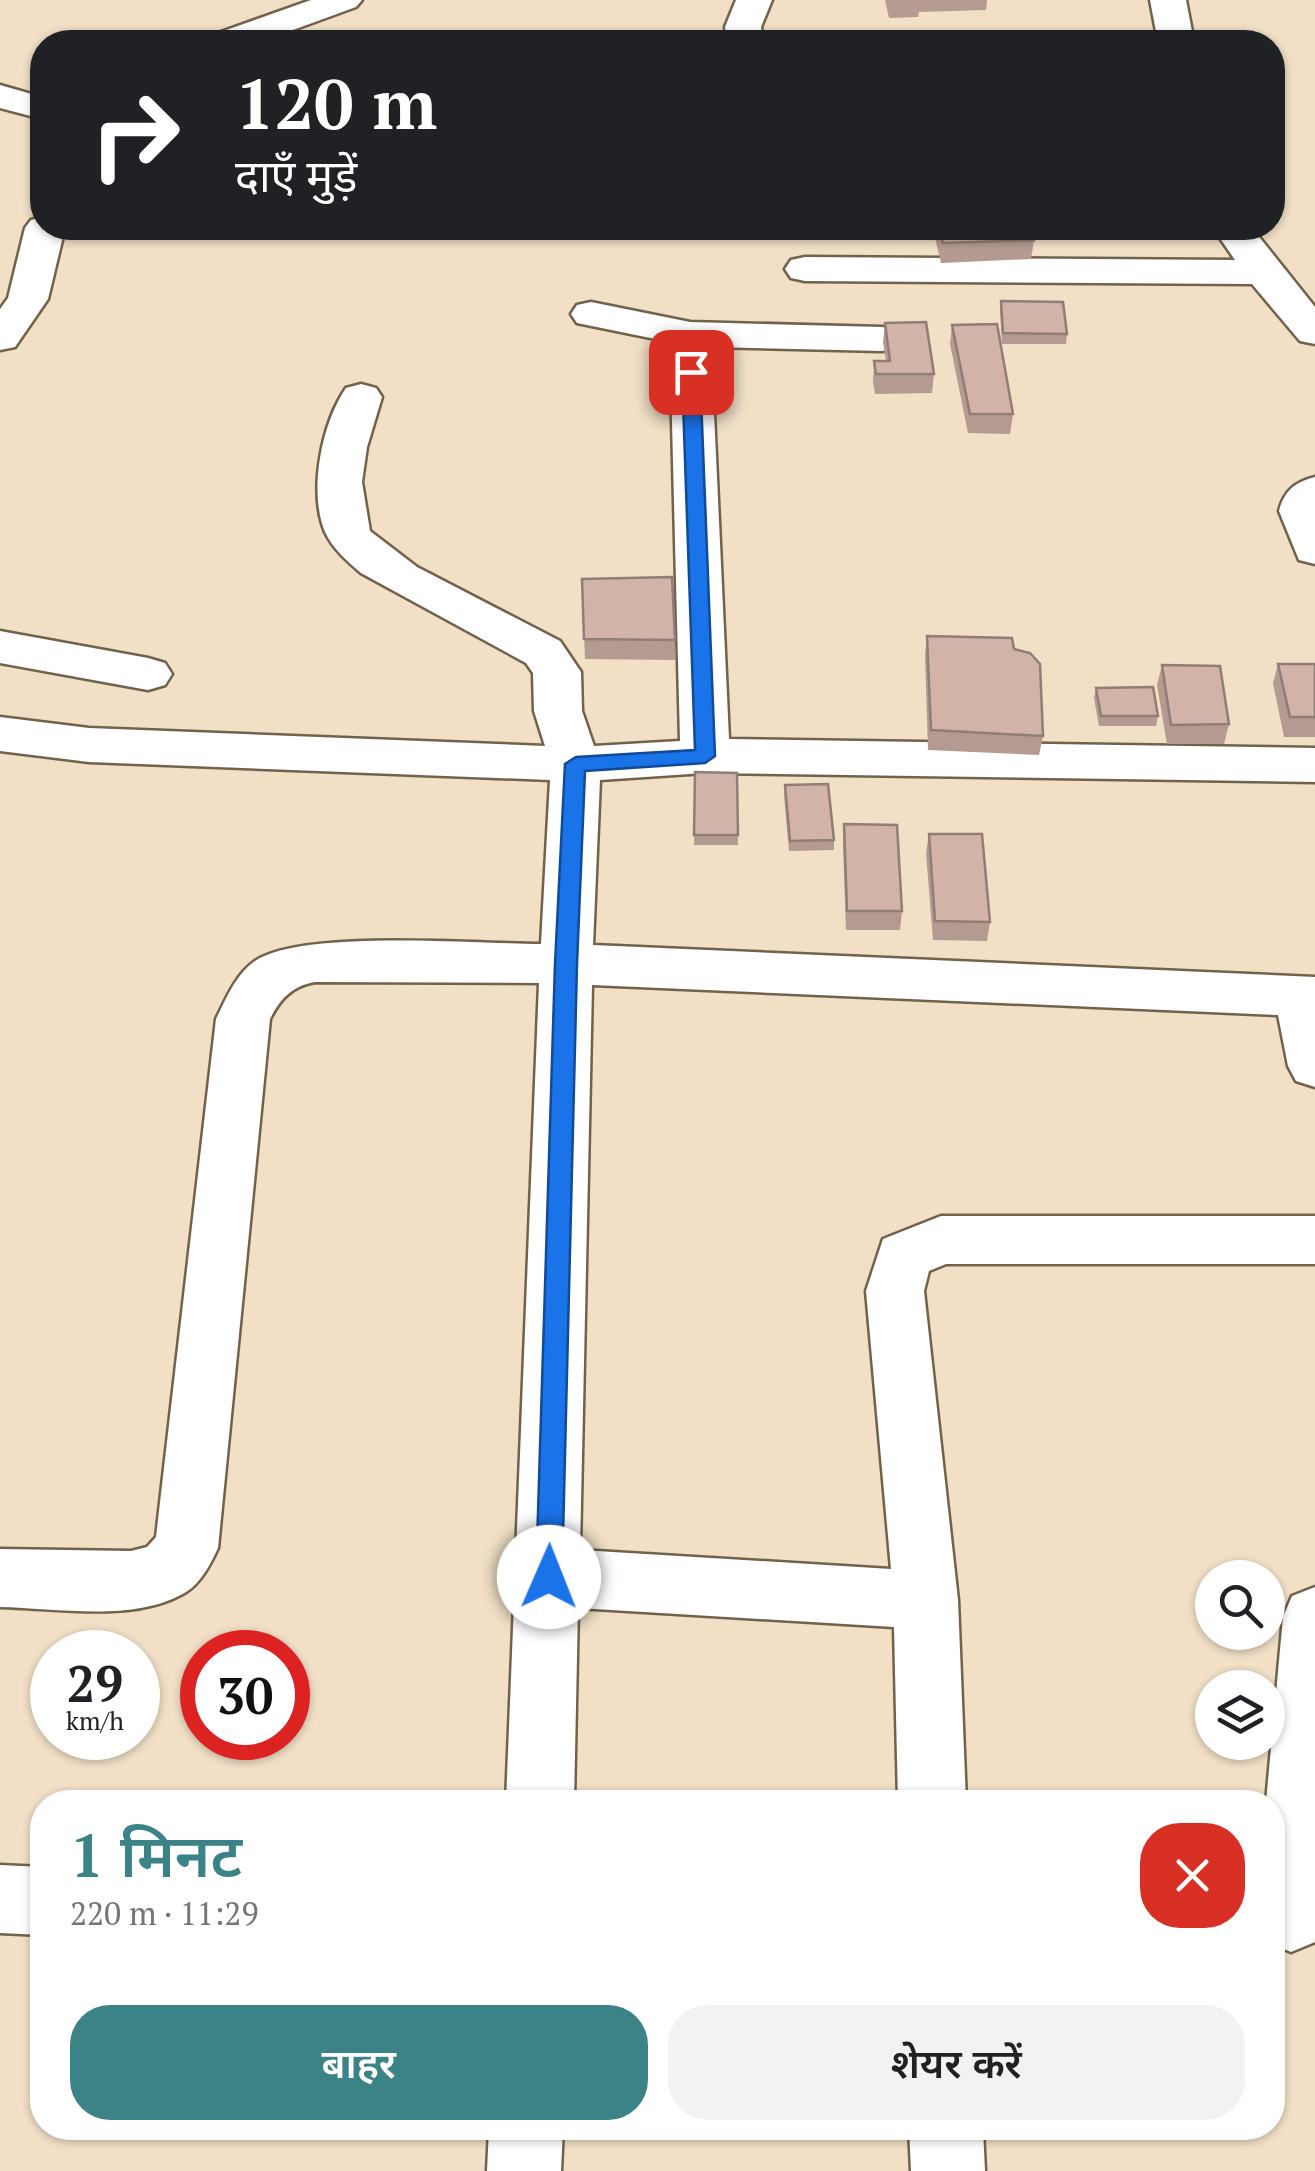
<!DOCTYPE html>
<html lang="hi">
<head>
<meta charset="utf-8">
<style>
  :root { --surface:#fff; --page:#f2f2f2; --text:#202124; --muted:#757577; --accent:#3b8387 }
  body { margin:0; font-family:"PT Serif","Noto Sans Devanagari",serif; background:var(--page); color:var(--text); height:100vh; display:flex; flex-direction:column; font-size:38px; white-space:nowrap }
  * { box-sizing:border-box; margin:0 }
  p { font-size:32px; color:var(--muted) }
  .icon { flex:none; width:55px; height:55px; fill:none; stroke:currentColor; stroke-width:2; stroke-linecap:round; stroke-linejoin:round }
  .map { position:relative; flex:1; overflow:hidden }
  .panel { position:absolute; left:30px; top:1790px; width:1255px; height:350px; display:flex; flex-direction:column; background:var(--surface); border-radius:40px; box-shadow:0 2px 8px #0004 }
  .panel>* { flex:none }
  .banner { position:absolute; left:30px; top:30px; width:1255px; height:210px; border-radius:40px; box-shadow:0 2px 8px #0004; background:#202124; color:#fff; overflow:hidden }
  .buttons { position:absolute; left:1195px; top:1560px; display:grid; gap:20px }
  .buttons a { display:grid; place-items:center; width:90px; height:90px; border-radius:50%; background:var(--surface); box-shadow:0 2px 8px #0004; font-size:50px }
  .speed { position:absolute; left:30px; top:1630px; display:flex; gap:20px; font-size:50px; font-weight:700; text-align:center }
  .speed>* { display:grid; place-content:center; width:130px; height:130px; border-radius:50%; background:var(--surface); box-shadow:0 2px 8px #0004; line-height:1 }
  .speed small { font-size:25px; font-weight:400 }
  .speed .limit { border:15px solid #d22; background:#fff; color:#111 }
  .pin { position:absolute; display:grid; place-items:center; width:85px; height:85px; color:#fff; margin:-42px; border-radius:20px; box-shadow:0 5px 15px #0006 }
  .me { position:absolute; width:110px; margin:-55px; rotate:1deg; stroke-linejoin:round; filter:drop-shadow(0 0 8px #0008) }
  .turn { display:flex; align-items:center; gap:35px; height:210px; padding:0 40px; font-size:45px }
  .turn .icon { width:130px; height:130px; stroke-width:2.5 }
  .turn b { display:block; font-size:70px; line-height:85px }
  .round { display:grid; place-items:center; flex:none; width:105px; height:105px; border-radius:40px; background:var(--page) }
  .headline { display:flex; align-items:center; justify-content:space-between; height:170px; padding:0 40px }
  h1 { font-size:60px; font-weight:600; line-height:75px; color:var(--accent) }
  .primary-button { display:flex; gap:20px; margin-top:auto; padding:20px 40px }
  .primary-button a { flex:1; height:115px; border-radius:40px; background:var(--accent); color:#fff; font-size:40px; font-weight:600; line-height:115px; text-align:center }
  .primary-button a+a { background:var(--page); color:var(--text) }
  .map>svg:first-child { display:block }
</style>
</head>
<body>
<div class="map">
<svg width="1315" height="2171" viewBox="0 0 1315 2171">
  <rect width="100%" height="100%" fill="#f1dfc6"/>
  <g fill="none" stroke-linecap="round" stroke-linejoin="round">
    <g stroke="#72624c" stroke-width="5">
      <path id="street" d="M311 0H362L356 7 260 42H210L215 34Z
        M736 0H772L761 27 763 42H727L725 27Z
        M1150 0H1186L1194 42H1158Z
        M0 85 42 97V119L0 108Z
        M42 217V228H65L48 299 15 347 0 350V309L8 298 25 228 31 220Z
        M1213 228H1252L1315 307V344L1300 341 1252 284 805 281 791 278 785 269 791 260 805 257 1235 260Z
        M591 302 690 322 882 327 897 330 903 339 897 348 882 351 711 347 729 739 1315 748V782L705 773 600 780 593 945 1315 977V1087L1296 1081 1288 1066 1278 1015 592 985 580 1550 891 1569 866 1291 883 1239 941 1216H1315V1264H946L929 1271 924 1291 958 1600 966 1802H898L894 1627 578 1608 574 1802H506L539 983 315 982C292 986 280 999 270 1019L218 1548C211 1563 201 1583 186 1592 135 1623 57 1608 0 1607V1549L131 1551 147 1547 156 1537 216 1019C226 999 236 974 255 961 302 929 478 944 541 944L550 780 89 762 0 751V717L89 728 545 746 534 711 533 673 526 663 361 573C347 561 333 549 325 532 308 491 322 423 346 388L361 384 376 388 382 397 367 447 362 482 370 531 417 567 560 641 581 672 582 711 594 746 680 741 670 342 577 323 571 314 577 305Z
        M1315 477V564L1299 560 1279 511C1284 491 1295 482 1315 477Z
        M0 631 148 658 165 663 172 674 165 685 148 690 0 663Z
        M1315 1587V1942L1291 1952 1272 1944V1802H1266L1283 1617 1292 1596Z
        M0 1865 42 1867V1935L0 1933Z
        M489 2128H563L561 2171H487Z
        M909 2128H983L985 2171H911Z"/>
    </g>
    <use href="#street" fill="#fff" fill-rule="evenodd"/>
  </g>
  <path fill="#b49a90" d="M885 0H987L986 10 919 12 918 17 889 18Z
    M936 228H1030L1034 240 1031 259 941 263 935 238Z
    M1001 301 1067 334 1066 344H1002L1000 311Z
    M885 323 934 374 932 393 875 394 873 381 874 361H886L883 342Z
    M952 325 1013 414 1010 434 968 433 950 344Z
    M582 579 675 640V660L585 659Z
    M927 636 1014 649 1043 736 1039 755 928 750 925 655Z
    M1278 664H1315V737H1284L1273 683Z
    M1162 665 1229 724 1224 744H1167L1157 685Z
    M1096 688 1158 716 1156 726H1099L1094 698Z
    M695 772 737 773 738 845H694Z
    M785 785 834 840V850L789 851 784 795Z
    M844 824 902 911 900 930H846L843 844Z
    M929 834 990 922 987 941 933 940 926 853Z"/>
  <path fill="#d1b3a8" stroke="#927d76" stroke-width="2.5" d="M939 228H1030L1034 240 943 243Z
    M1001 301 1063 302 1067 334 1003 333Z
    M926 322 934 374H876L874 361H890L885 323Z
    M997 324 1013 414H970L952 325Z
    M672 577 675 640 584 639 582 579Z
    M927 636 1012 638 1014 649 1030 653 1040 664 1043 736 931 730Z
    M1278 664H1315V717H1290Z
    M1162 665 1220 666 1229 724 1171 725Z
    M1153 687 1158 716H1101L1096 688Z
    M695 772 737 773 738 835H694Z
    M828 784 834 840 790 841 785 785Z
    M844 824 897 825 902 911H847Z
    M929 834H982L990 922 935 921Z"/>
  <path fill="#1a73e8" stroke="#114b97" stroke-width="2.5" d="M691 367 700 372 715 756 705 763 585 771 577 964 562 1577 558 1585 549 1589 539 1585 536 1577 555 964 565 764 576 757 695 750 682 372Z"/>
</svg>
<div class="buttons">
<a><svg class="icon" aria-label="search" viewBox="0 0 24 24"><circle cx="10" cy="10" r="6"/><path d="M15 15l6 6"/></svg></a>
<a><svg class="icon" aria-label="layers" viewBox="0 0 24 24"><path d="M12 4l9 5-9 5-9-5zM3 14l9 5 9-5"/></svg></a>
</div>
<div class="speed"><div>29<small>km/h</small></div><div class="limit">30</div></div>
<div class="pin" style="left:691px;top:372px;background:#d93025"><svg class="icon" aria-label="arrive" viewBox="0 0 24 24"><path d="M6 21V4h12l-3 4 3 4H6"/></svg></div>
<svg class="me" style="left:549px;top:1577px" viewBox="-20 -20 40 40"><circle r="19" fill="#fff"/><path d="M0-13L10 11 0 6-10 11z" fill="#1a73e8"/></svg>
<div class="banner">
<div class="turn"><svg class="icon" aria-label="right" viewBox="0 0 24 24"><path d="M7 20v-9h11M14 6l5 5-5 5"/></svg><div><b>120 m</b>दाएँ मुड़ें</div></div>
</div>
<section class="panel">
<div class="headline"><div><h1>1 मिनट</h1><p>220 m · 11:29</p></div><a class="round" style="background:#d93025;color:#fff"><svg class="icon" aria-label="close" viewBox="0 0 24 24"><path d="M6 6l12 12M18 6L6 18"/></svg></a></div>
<div class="primary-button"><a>बाहर</a><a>शेयर करें</a></div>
</section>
</div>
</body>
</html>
